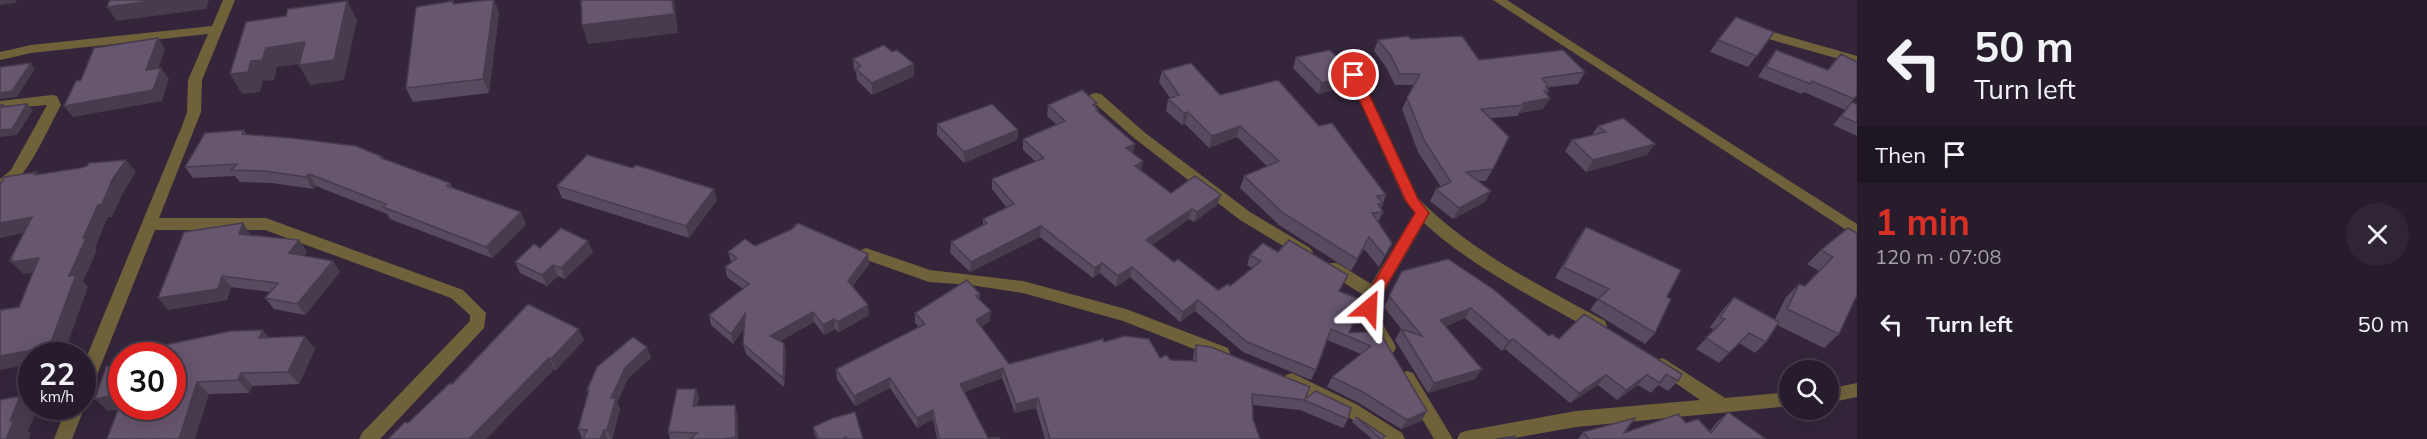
<!DOCTYPE html>
<html lang="en">
<head>
<meta charset="utf-8">
<style>
  :root { --surface:#271c2c; --page:#2f2534; --text:#f1f3f6; --muted:#a4a1a9; --line:#433a48; --accent:#d93025 }
  body { margin:0; font-family:Mulish,sans-serif; background:var(--page); color:var(--text); height:100vh; display:flex; flex-direction:column; font-size:22px; white-space:nowrap }
  * { box-sizing:border-box; margin:0 }
  p { font-size:20px; color:var(--muted) }
  .icon { flex:none; width:33px; height:33px; fill:none; stroke:currentColor; stroke-width:2; stroke-linecap:round; stroke-linejoin:round }
  .map { position:relative; flex:1; overflow:hidden }
  .details { display:flex; flex-direction:column; background:var(--surface); width:570px }
  .details>* { flex:none }
  .banner { background:#271c2c; color:var(--text); overflow:hidden }
  .controls { position:absolute; left:1779px; top:360px; display:grid; gap:12px }
  .controls a { display:grid; place-items:center; width:60px; height:60px; border-radius:50%; background:var(--surface); box-shadow:0 6px 24px #0002,0 0 0 2px var(--line); font-size:30px }
  .speed { position:absolute; left:18px; top:342px; display:flex; gap:12px; font-size:30px; font-weight:700; text-align:center }
  .speed>* { display:grid; place-content:center; width:78px; height:78px; border-radius:50%; background:var(--surface); box-shadow:0 6px 24px #0002,0 0 0 2px var(--line); line-height:1 }
  .speed small { font-size:15px; font-weight:400 }
  .speed .limit { border:9px solid #d22; background:#fff; color:#111 }
  .pin { position:absolute; display:grid; place-items:center; width:51px; height:51px; color:#fff; margin:-26px; border:3px solid #fff; border-radius:50%; box-shadow:0 2px 6px #0007 }
  .me { position:absolute; width:66px; margin:-33px; rotate:26deg; stroke-linejoin:round; filter:drop-shadow(0 0 4px #0008) }
  .turn { display:flex; align-items:center; gap:21px; height:126px; padding:0 18px; font-size:27px }
  .turn .icon { width:78px; height:78px; stroke-width:2.5 }
  .turn b { display:block; font-size:42px; line-height:51px }
  .then { display:flex; align-items:center; height:57px; padding:0 18px; background:#0003; gap:12px; font-size:22px }
  .round { display:grid; place-items:center; flex:none; width:63px; height:63px; border-radius:32px; background:var(--page) }
  .headline { display:flex; align-items:center; justify-content:space-between; height:102px; padding:0 18px }
  h1 { font-size:36px; font-weight:700; line-height:45px; color:var(--accent) }
  ul { padding:0; list-style:none }
  li { display:flex; align-items:center; gap:18px; height:78px; padding:0 18px }
  li div { flex:1 }
  li b { display:block; font-size:22px }
  li em { font-style:normal }
  main { display:flex; flex:1; min-height:0 }
  .map>svg:first-child { display:block }
</style>
</head>
<body>
<main>
<div class="map">
<svg width="1857" height="439" viewBox="0 0 1857 439">
  <rect width="100%" height="100%" fill="#34253b"/>
  <g fill="none" stroke-linecap="round" stroke-linejoin="round">
    <path fill="#6f623b" fill-rule="evenodd" d="M223 0H235L202 80 201 112 159 218H266L463 290 486 313 484 328 380 439H359L362 433 470 321V315L451 298 265 230H155L91 390 88 395 82 397V368L182 126 187 112 188 80 208 34 31 53 0 60V52L31 45 212 26Z
      M1493 0H1507L1857 224V237Z
      M1755 27 1857 56V64L1751 34 1749 31 1751 28Z
      M1345 51 1351 55 1418 198C1471 252 1539 285 1605 321L1607 326 1605 331 1599 333 1593 331C1535 298 1473 268 1424 223L1382 295C1374 318 1386 327 1396 347L1394 352 1388 354 1382 352C1371 334 1358 317 1365 296L1325 271 1323 267 1325 263H1337L1371 284 1415 213 1405 201 1339 55Z
      M1096 93 1101 94 1144 132 1250 212 1310 248 1313 252 1310 256H1300L1240 220 1134 138 1091 100 1089 97 1091 94Z
      M52 95 57 96 61 105C48 128 25 185 0 192V179L11 170 47 105 0 109V101Z
      M866 248 930 270 1023 281 1126 309 1228 348 1230 353 1228 358 1222 360 1123 321 1023 293 970 285 929 282 861 258 858 254 861 250Z
      M1663 358 1725 398 1790 392V406L1576 427 1509 439H1457L1460 433 1466 431 1576 411 1700 400 1657 370 1655 365 1657 360Z
      M1407 371 1413 373 1453 439H1434L1398 378 1401 373Z
      M1292 373 1356 404 1402 433 1405 439H1381L1344 414 1286 385 1283 380 1286 375Z
      M1857 383V397L1828 403V389Z
      M82 401 85 406 72 439H54L67 406H82Z"/>
  </g>
  <path fill="#584a5f" d="M494 0 499 13 489 93 413 102 406 88 453 1 454 4Z
    M1774 32 1748 67 1710 52 1718 40Z
    M1411 39 1479 60 1585 72 1578 84 1549 87 1548 89 1549 91 1547 95 1550 98 1543 109 1519 113 1518 116 1491 118 1493 169 1486 181H1479L1485 202 1453 219 1430 201 1436 189 1441 187 1418 152 1402 109 1414 85H1395L1386 67 1374 51 1378 40Z
    M1776 50 1828 70 1857 95 1845 110 1804 92 1802 94 1758 77 1768 61Z
    M892 52 914 76 872 95 857 80 856 72 854 70 853 59Z
    M1296 57 1354 74 1350 85 1318 94 1293 68Z
    M1162 71 1220 95 1319 126 1386 195 1381 208 1383 212 1378 222 1392 243 1379 267 1364 249 1351 271 1279 225 1240 188 1244 176 1267 166 1237 137 1209 148 1185 124 1182 125 1166 111 1168 99 1170 98 1159 82Z
    M1852 102 1857 104V136L1833 125Z
    M1097 103 1096 107 1098 109V111L1133 153 1141 171 1171 193 1221 195 1217 205 1194 222 1189 219 1152 245 1174 262 1218 290 1230 286 1252 268 1247 265 1250 255 1340 291 1352 310 1349 333 1379 331 1427 411 1421 421 1401 429 1357 402 1327 387 1332 377 1361 354 1327 340 1316 370 1311 380 1243 352 1195 311 1180 322 1130 277 1116 287 1100 273 1093 278 1040 237 970 272 950 253 951 242 983 225V219L1007 208 992 189V179L1035 161 1023 150V139L1057 125 1047 116 1048 105Z
    M937 124 1018 130 1017 140 964 163 937 135Z
    M1598 126 1647 155 1586 172 1565 151 1572 140 1592 135Z
    M244 130 247 135 384 159 450 183 452 187 526 224 492 258 390 219 387 214 316 186 313 189 272 183 240 182 235 176 193 178 185 167Z
    M633 168 717 200 689 238 562 198 557 186Z
    M1586 227 1667 297 1655 333 1645 344 1590 310 1598 299 1555 278 1578 238Z
    M1848 228 1855 299 1839 334 1824 348 1777 325 1766 342 1755 353 1739 343 1719 363 1696 349 1714 330 1710 327 1724 308 1734 297 1775 319 1786 297 1799 284 1805 286 1819 271 1807 264 1821 250Z
    M251 235 299 240 307 252 304 256 333 261 340 272 305 315 274 309 265 298 270 292 231 287 227 300 168 310Z
    M755 246 868 254 869 265 852 286 869 315 839 332 835 329 824 335 814 322 780 341 784 343 786 353 784 387 746 354 743 344 744 328 733 344 711 325 709 315 743 289 727 277 725 267 731 262 728 252Z
    M593 252 565 279 558 276 547 286 520 273 515 262Z
    M1402 271 1549 336 1559 339 1584 314 1678 381 1668 391 1658 385 1651 393 1638 385 1617 400 1598 385 1570 403 1505 349 1502 351 1465 318 1446 326 1475 379 1428 393 1395 340 1401 329 1402 330 1384 307Z
    M980 294 979 300 990 321 981 327 1009 364 1104 342 1160 358 1171 360 1193 361V355L1196 345 1305 399 1348 419 1343 428 1300 410 1252 405 1253 419 1260 439H1045L1036 408 1015 413 1002 378 964 392 988 438 1000 439H937L933 419 917 428 890 388 855 406 837 379 836 369 919 327 915 323V313Z
    M269 338 315 349 299 384 252 386 249 393 209 394 108 411 122 406Z
    M584 340 556 370 554 369 486 439H388L408 423 452 384Z
    M647 347 651 358 628 378 617 403 620 409 612 439H582L578 429 588 394 587 390Z
    M696 389 699 397 697 406 737 413 738 439H670L668 432Z
    M1728 412 1766 439H1578L1583 432 1624 433 1686 423 1710 431 1717 422Z
    M1356 417 1383 439H1372L1352 422Z
    M813 427 863 439H817L814 433Z"/>
  <path fill="#473c4d" d="M0 0H17L15 3 0 5Z
    M158 0H209L206 9 117 21 107 7Z
    M494 0 499 13 489 93 483 79Z
    M672 0H674L678 33 588 44 582 25Z
    M347 1 357 20 344 80 310 85 299 65Z
    M158 38 165 49 154 82 146 70Z
    M305 42 316 62 277 67 274 80 263 81 260 92 242 94 230 74 251 61 266 48Z
    M31 63 35 69 17 97 0 99V93Z
    M914 64V76L872 95V83Z
    M161 68 169 79 162 101 73 117 64 106Z
    M1354 74 1350 85 1318 94 1322 83Z
    M1550 98 1543 109 1519 113 1524 105 1523 103Z
    M27 104 33 110 17 135 0 137V130Z
    M1188 112 1185 124 1182 125 1184 113Z
    M1240 126 1237 137 1209 148 1212 136Z
    M1018 130 1017 140 964 163V152Z
    M1135 144 1133 155 1126 148Z
    M1655 144 1647 155 1586 172 1593 160Z
    M126 160 136 172 123 193 112 217H108L95 248 97 250 83 282 88 287 63 356H32V364L0 370V356L69 276 83 238 98 205Z
    M1143 161 1141 171 1135 166Z
    M309 174 316 186 313 189 306 177Z
    M714 189 717 200 689 238 686 226Z
    M1491 191 1485 202 1453 219 1459 208Z
    M1221 195 1217 205 1194 222 1197 212Z
    M1192 209 1189 219 1144 251 1146 240Z
    M521 212 526 224 492 258 486 247Z
    M32 217 43 229 0 238V223Z
    M243 223 251 235 239 234Z
    M1041 226 1040 237 970 272 971 262Z
    M299 240 307 252 297 265 289 253Z
    M588 241 593 252 565 279 561 268Z
    M868 254 869 265 849 291 848 281Z
    M39 258 50 270 23 274 11 262H12L10 260Z
    M333 261 340 272 305 315 297 304Z
    M1102 263 1100 273 1093 278 1095 268Z
    M553 265 558 276 547 286 542 275Z
    M1132 267 1130 277 1116 287 1118 276Z
    M222 276 231 287 227 300 168 310 158 298Z
    M1198 300 1195 311 1180 322 1183 312Z
    M868 305 869 315 839 332 838 322Z
    M1471 308 1465 318 1434 330 1440 320Z
    M991 311 990 321 976 330V320Z
    M813 312 814 322 772 346 770 336Z
    M745 314 747 324 733 344 731 334Z
    M834 319 835 329 824 335 823 325Z
    M579 329 584 340 556 370 551 359Z
    M263 330 273 343 259 338Z
    M305 336 315 349 299 384 288 372Z
    M1513 339 1505 349 1502 351 1509 341Z
    M784 343 786 353 784 387 783 378Z
    M647 347 651 358 628 378 617 403 620 409 611 439 607 430 611 398 625 368Z
    M549 358 554 369 486 439H469Z
    M1003 368 1002 378 959 393 960 384Z
    M1482 369 1475 379 1428 393 1434 383Z
    M241 373 252 386 249 393 238 380Z
    M1606 375 1598 385 1570 403 1579 393Z
    M1647 375 1638 385 1617 400 1626 390Z
    M890 378V388L855 406 854 396Z
    M197 382 209 394 195 439H179Z
    M696 389 699 397 695 414 693 406Z
    M122 394V406H135L108 411 95 399Z
    M20 396 32 406 37 410 28 431 31 434 29 439H6L10 421Z
    M1038 398 1036 408 1015 413 1016 404Z
    M735 405 737 413 738 439H737L736 437Z
    M933 410V419L917 428V418Z
    M1427 411 1421 421 1401 429 1407 420Z
    M604 430 608 439H600Z"/>
  <path fill="#66566e" stroke="#473c4d" stroke-width="1.5" d="M110 0H158L107 7Z
    M488 0H494L483 79 406 88 416 7 453 1V4Z
    M581 0H672L674 14 582 25Z
    M347 1 334 60 299 65 305 42 266 48 262 60 251 61 248 72 230 74 246 22 286 16 288 9Z
    M1736 17 1774 32 1757 56 1718 40Z
    M1408 36 1411 39 1462 36 1479 60 1563 50 1585 72 1542 78 1549 87H1546L1549 91H1544L1550 98 1523 103 1524 105 1481 109 1509 137 1493 169 1466 172 1491 191 1459 208 1436 189 1451 182 1424 140 1407 98 1420 74H1400L1391 56 1378 40Z
    M158 38 146 70 161 68 153 90 64 106 76 81 81 80 94 48Z
    M884 45 892 52 897 50 914 64 872 83 856 69 861 66 853 59Z
    M1330 50 1354 74 1322 83 1296 57Z
    M1776 50 1828 70 1841 54 1857 62V95L1854 99 1812 81 1811 84 1766 67Z
    M31 63 12 91 0 93V67Z
    M1191 63 1220 95 1278 80 1319 126 1332 123 1386 195 1377 196 1383 204H1378L1383 212 1372 213 1392 243 1385 256 1369 237 1357 259 1283 213 1244 176 1279 161 1240 126 1212 136 1188 112 1184 113 1168 99 1179 95 1162 71Z
    M1082 90 1097 103 1093 105 1098 109 1096 110 1135 144 1126 148 1143 161 1135 166 1171 193 1195 176 1221 195 1197 212 1192 209 1146 240 1174 262 1178 259 1218 290 1228 284 1230 286 1261 261 1250 255 1263 243 1278 252 1289 240 1348 275 1339 291 1357 298 1352 310 1357 313 1349 333 1379 331 1427 411 1407 420 1363 392 1332 377 1371 346 1331 329 1316 370 1247 342 1198 300 1183 312 1132 267 1118 276 1102 263 1095 268 1041 226 971 262 951 242 987 223 983 219 1014 204 992 179 1044 158 1023 139 1065 121 1048 105Z
    M1852 102 1857 104V123L1841 116Z
    M27 104 12 129 0 130V105H3L2 107Z
    M992 104 1018 130 964 152 937 124Z
    M1623 118 1655 144 1593 160 1572 140 1606 132 1598 126Z
    M244 130 242 134 291 138 356 146 383 157 381 158 450 183 447 186 521 212 486 247 383 207 386 204 309 174 306 177 264 171 231 170 237 164 185 167 205 133Z
    M587 155 633 168 636 165 714 189 686 226 557 186Z
    M126 160 112 180 102 204 98 205 83 238H86L69 276 76 275 49 347 0 356V310L19 307 39 258 11 262 12 259 10 260 32 217 0 223V185L4 177 37 172 35 175 80 168 87 166 89 163Z
    M243 223 239 234 299 240 289 253 333 261 297 304 265 298 278 283 222 276 218 289 158 298 184 232Z
    M798 223 868 254 848 281 868 305 838 322 834 319 823 325 813 312 770 336 784 343 783 378 743 344 745 314 731 334 709 315 749 284 725 267 737 258 728 252 745 239 755 246 792 229Z
    M1586 227 1681 270 1667 297 1671 299 1655 333 1598 299 1609 289 1563 267Z
    M561 228 588 241 561 268 553 265 542 275 515 262 534 244 540 248Z
    M1848 228 1857 233V296L1855 299 1839 334 1787 309 1799 284 1805 286 1833 257 1821 250Z
    M1448 259 1493 289 1549 336 1552 334 1559 339 1584 314 1682 374 1678 381 1666 374 1660 383 1647 375 1626 390 1606 375 1579 393 1513 339 1509 341 1471 308 1440 320 1482 369 1434 383 1401 329 1422 336 1389 296 1402 271Z
    M967 280 980 294 976 296 991 311 976 320 1009 364 1103 339 1104 342 1125 336 1149 339 1160 358 1166 355 1171 360 1196 361V345L1211 347 1310 387 1305 399 1316 391 1351 408 1348 419 1304 400 1252 394 1253 419 1260 439H1050L1038 398 1016 404 1003 368 960 384 988 438 999 437 1000 439H939L933 410 917 418 890 378 854 396 836 369 925 324 915 313Z
    M1734 297 1779 322 1766 342 1749 333 1729 353 1706 338 1725 319 1720 317Z
    M528 304 579 329 551 359 549 358 469 439H388L405 422 408 423 450 383 452 384Z
    M263 330 259 338 305 336 288 372 241 373 238 380 197 382 179 439H107L122 399V406H172V356H135L137 351 231 331Z
    M633 337 647 347 625 368 611 398H616L607 430H604L600 439H583L587 430 578 429 589 390H587L597 367Z
    M122 364V394L95 399 106 367Z
    M677 389H696L693 406 735 405 736 437 724 439H690L697 433 668 432Z
    M20 396 10 421 14 420 6 439H0V400Z
    M855 412 863 439H846V437L842 439H819L813 427 833 418Z
    M1728 412 1766 439H1589L1583 432 1635 418 1624 433 1678 414 1686 423 1698 419 1711 433Z
    M1356 417 1385 436 1381 439Z
    M1516 436 1512 439H1496Z"/>
  <path fill="#d93025" stroke="#8d1f18" stroke-width="1.5" d="M1354 71 1360 75 1418 199 1429 213 1381 295 1375 312H1364L1362 308 1367 294 1415 213 1406 201 1348 75Z"/>
</svg>
<div class="controls">
<a><svg class="icon" aria-label="search" viewBox="0 0 24 24"><circle cx="10" cy="10" r="6"/><path d="M15 15l6 6"/></svg></a>
</div>
<div class="speed"><div>22<small>km/h</small></div><div class="limit">30</div></div>
<div class="pin" style="left:1354px;top:75px;background:#d93025"><svg class="icon" aria-label="arrive" viewBox="0 0 24 24"><path d="M6 21V4h12l-3 4 3 4H6"/></svg></div>
<svg class="me" style="left:1369px;top:308px" viewBox="-20 -20 40 40"><path d="M0-17L14 15 0 8-14 15z" fill="#d93025" stroke="#fff" stroke-width="4"/></svg>
</div>
<section class="details">
<div class="banner">
<div class="turn"><svg class="icon" aria-label="left" viewBox="0 0 24 24"><path d="M17 20v-9H6M10 6l-5 5 5 5"/></svg><div><b>50 m</b>Turn left</div></div>
<div class="then">Then<svg class="icon" aria-label="arrive" viewBox="0 0 24 24"><path d="M6 21V4h12l-3 4 3 4H6"/></svg></div>
</div>
<div class="headline"><div><h1>1 min</h1><p>120 m · 07:08</p></div><a class="round"><svg class="icon" aria-label="close" viewBox="0 0 24 24"><path d="M6 6l12 12M18 6L6 18"/></svg></a></div>
<ul>
<li><svg class="icon" aria-label="left" viewBox="0 0 24 24"><path d="M17 20v-9H6M10 6l-5 5 5 5"/></svg><div><b>Turn left</b></div><em>50 m</em></li>
</ul>
</section>
</main>
</body>
</html>
